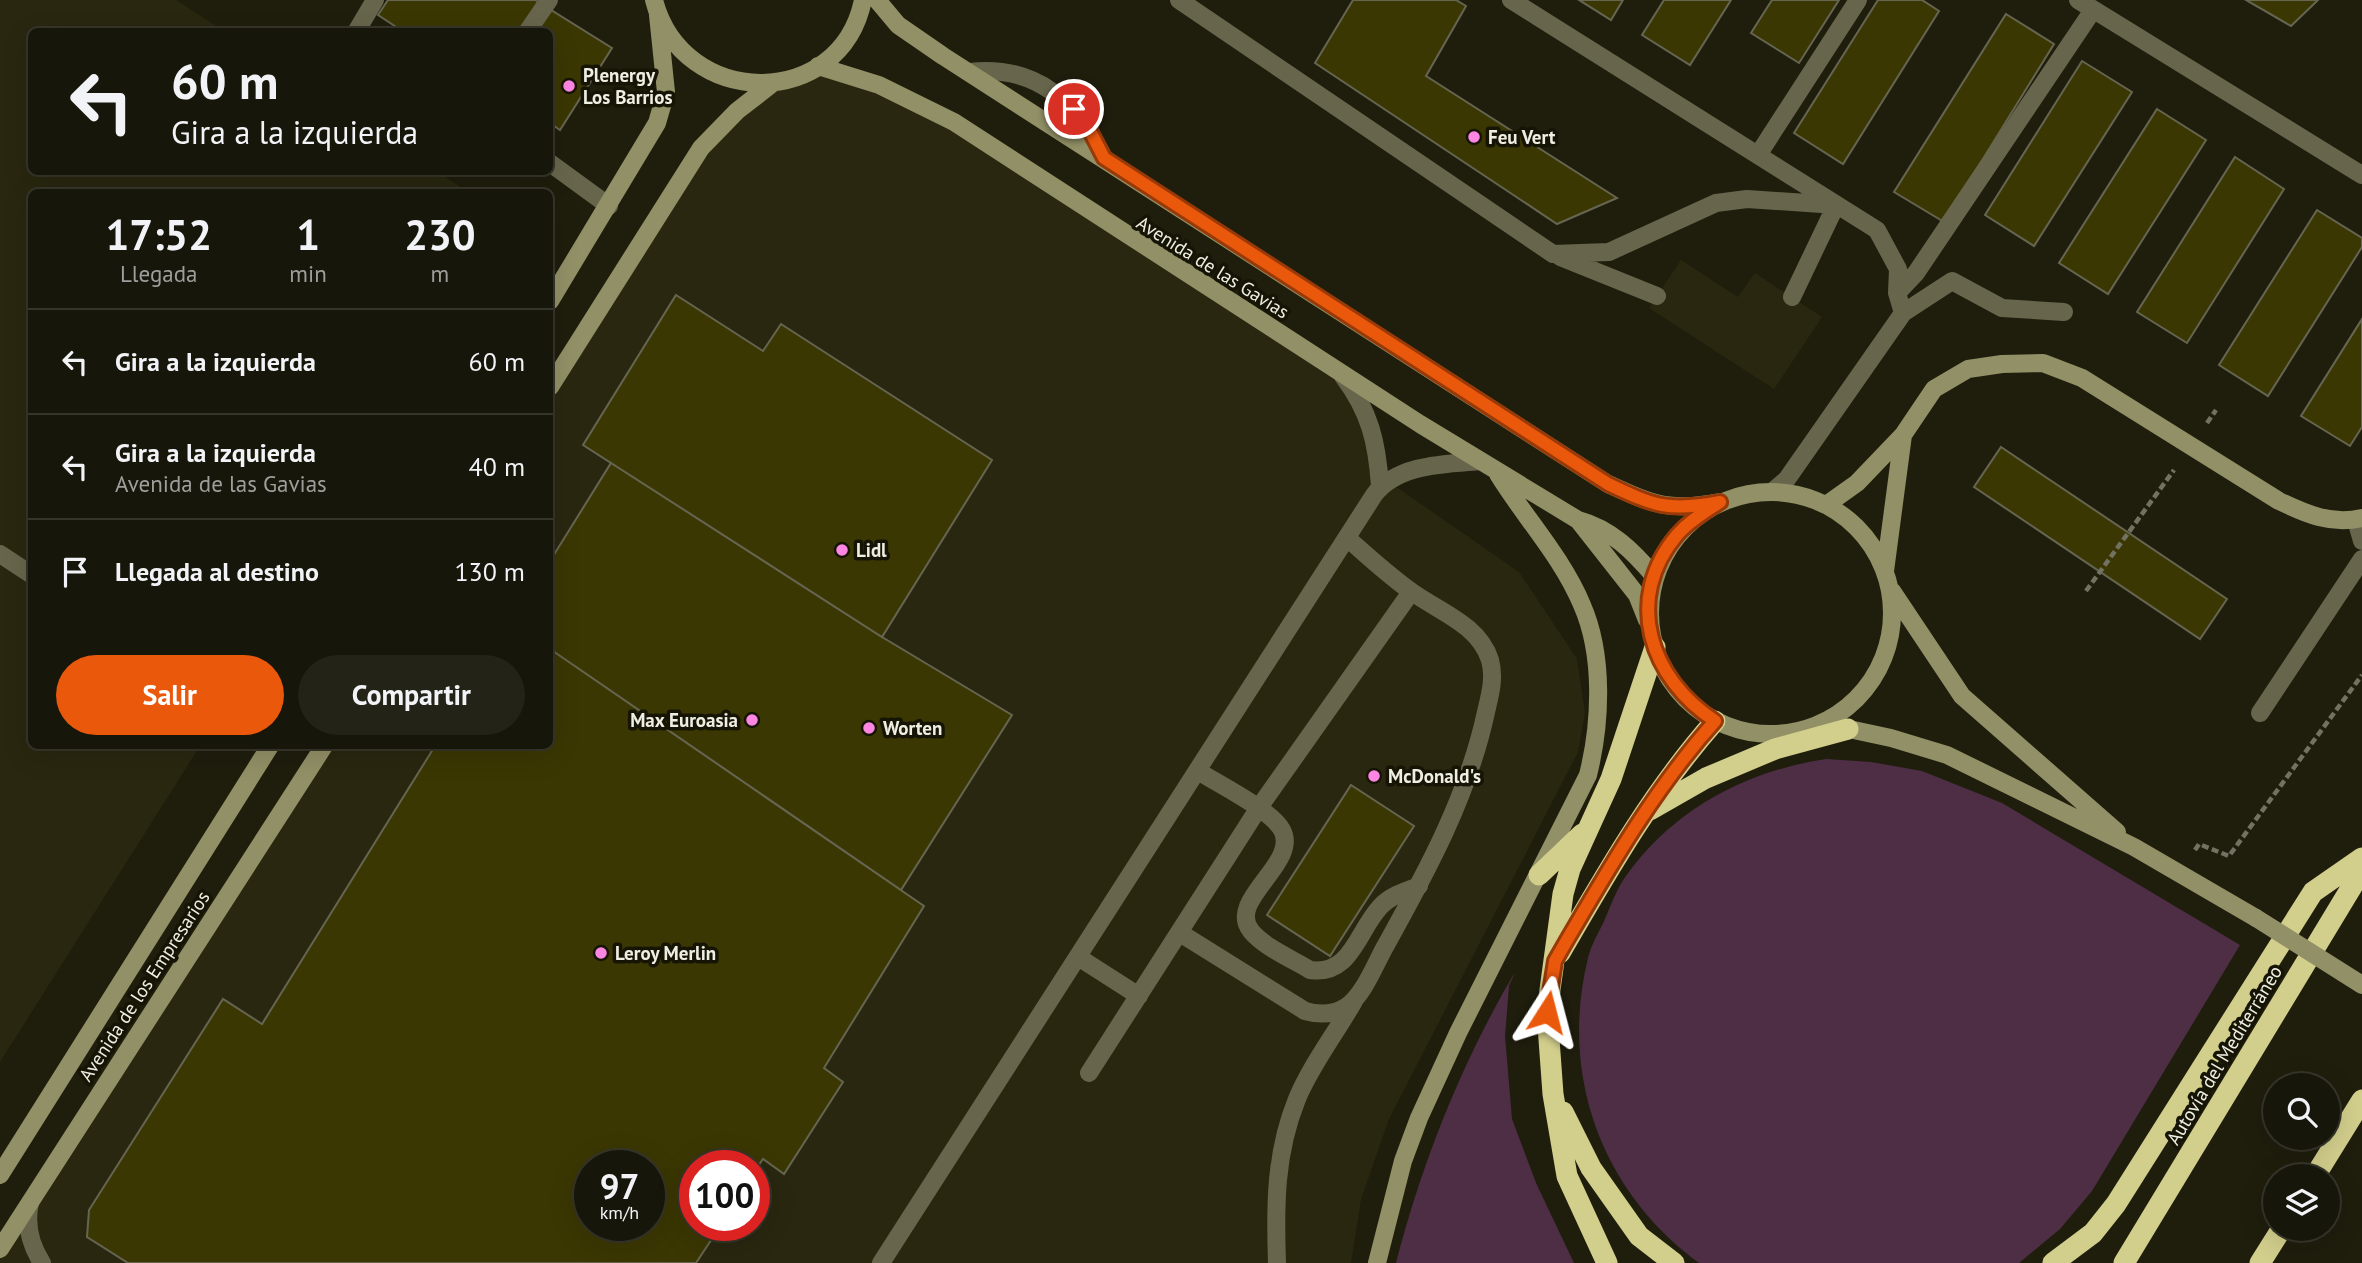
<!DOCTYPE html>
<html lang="es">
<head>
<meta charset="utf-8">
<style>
  :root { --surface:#17160a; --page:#242318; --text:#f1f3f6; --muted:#9e9f9c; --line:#36352b; --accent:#ea580c }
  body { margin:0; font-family:"PT Sans",sans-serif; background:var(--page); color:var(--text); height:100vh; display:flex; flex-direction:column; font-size:26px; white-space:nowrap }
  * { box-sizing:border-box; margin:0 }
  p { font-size:23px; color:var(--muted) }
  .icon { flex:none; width:38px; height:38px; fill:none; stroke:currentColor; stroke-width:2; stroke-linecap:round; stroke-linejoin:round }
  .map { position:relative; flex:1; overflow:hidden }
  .panel { position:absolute; left:28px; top:189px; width:525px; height:560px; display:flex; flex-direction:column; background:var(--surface); border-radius:10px; box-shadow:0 7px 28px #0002,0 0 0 2px var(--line) }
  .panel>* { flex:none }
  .banner { position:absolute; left:28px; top:28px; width:525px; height:147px; border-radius:10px; box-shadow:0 7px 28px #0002,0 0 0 2px var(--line); background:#17160a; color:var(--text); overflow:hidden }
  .buttons { position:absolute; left:2263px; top:1073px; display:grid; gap:14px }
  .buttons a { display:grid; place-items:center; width:77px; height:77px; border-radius:50%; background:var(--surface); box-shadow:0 7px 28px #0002,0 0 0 2px var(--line); font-size:35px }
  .speed { position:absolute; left:574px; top:1150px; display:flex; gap:14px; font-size:35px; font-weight:700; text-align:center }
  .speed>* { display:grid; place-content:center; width:91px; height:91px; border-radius:50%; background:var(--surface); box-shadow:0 7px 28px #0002,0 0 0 2px var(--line); line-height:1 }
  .speed small { font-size:18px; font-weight:400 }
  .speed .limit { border:10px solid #d22; background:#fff; color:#111 }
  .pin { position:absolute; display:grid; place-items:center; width:60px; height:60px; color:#fff; margin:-30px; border:4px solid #fff; border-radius:50%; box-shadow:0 2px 7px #0007 }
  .me { position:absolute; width:77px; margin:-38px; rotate:9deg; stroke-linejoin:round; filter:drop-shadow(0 0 5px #0008) }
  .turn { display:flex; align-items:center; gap:24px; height:147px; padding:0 28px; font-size:32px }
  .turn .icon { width:91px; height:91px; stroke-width:2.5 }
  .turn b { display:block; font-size:49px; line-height:60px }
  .eta { display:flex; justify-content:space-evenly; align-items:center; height:119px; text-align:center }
  .eta b { font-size:42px; font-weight:600; line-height:49px }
  .cta { display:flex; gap:14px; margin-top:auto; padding:14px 28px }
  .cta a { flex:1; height:80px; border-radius:42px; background:var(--accent); color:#fff; font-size:28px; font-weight:600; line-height:80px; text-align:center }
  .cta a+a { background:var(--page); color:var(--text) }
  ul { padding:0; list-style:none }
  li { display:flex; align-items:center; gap:21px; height:105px; padding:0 28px; border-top:2px solid var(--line) }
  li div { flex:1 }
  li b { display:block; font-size:26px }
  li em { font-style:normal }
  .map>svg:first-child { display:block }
</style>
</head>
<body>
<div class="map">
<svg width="2362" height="1263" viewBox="0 0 2362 1263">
  <rect width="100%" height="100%" fill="#1f1e0d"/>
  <path fill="#29270f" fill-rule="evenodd" d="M0 0H176L224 31 32 32V172H437L469 192H32V746H200L0 1062Z
    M818 66 914 103 1341 373 1379 475 1519 572 1577 659 1585 713 1578 752 1389 1119 1361 1199 1351 1263H0V1249L324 746H550V387L633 253 737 111ZM590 1166H649V1225H590ZM695 1166H754V1225H695Z
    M1681 260 1738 297 1755 273 1822 317 1774 389 1649 308Z"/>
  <path fill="#4d2e45" d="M1826 759 1871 762 1922 771 2002 803 2240 945 2092 1191 2060 1229 2019 1263H1699C1602 1192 1559 1076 1588 958 1591 945 1599 932 1605 919 1611 905 1617 888 1626 876 1674 809 1746 771 1826 759Z
    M1515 972 1509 986 1505 1036 1512 1119 1536 1183 1574 1263H1396C1422 1162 1462 1062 1515 972Z"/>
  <path fill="#3b3703" stroke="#666551" stroke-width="2" fill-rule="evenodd" d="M388 0H535L612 48 560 130 550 123V32H404L378 15Z
    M1353 0H1456L1466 6 1426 76 1617 198 1557 224 1315 63Z
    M1579 0H1623L1611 20Z
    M1664 0H1731L1690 65 1642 35Z
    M1772 0H1839L1799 63 1751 33Z
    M1878 0H1922L1939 11 1843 164 1794 133Z
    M2246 0H2318L2291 26Z
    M2006 14 2054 44 1944 222 1894 192Z
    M2082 61 2132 92 2034 246 1985 215Z
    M2157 109 2206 140 2108 294 2059 263Z
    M2235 157 2284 189 2187 343 2137 312Z
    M2317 210 2362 238V247L2268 396 2219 365Z
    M676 295 763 351 781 324 992 460 882 637 583 445Z
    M2362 319V427L2350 446 2301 416Z
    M2001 447 2227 599 2200 639 1974 487Z
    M611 463 882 637 1012 715 901 890 550 649V561Z
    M550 649 924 906 824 1068 843 1082 784 1174 763 1159 754 1172V1166H695V1225H721L696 1263H128L87 1237 89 1210 223 999 262 1024 435 746H550ZM590 1166H649V1225H590Z
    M1351 785 1414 826 1330 956 1267 915Z"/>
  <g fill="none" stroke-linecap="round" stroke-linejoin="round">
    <path stroke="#727263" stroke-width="4.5" stroke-dasharray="7 3.5" stroke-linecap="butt" d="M2207 423 2216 410
      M2086 591 2174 470
      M2195 850 2199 844 2229 856 2362 675"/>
    <path stroke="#67664c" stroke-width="18" d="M1179 0 1553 254 1609 252 1716 203 1747 199 1836 205 1792 297
      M1511 0 1877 230 1898 269 1897 293 1903 313 1787 479 1773 491
      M2078 0 2362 175
      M356 32 375 0
      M527 32 549 0
      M969 72C1036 64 1076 102 1104 158
      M1758 155 1858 0
      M550 163 609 206
      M1560 257 1657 296
      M1897 293 1916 273 2093 10
      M1903 313 1952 281 2002 308 2064 312
      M1343 376C1370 412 1377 442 1380 486
      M2356 520 2362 541
      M2260 713 2362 559
      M1198 771C1218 784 1271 810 1282 830 1300 863 1226 900 1251 931 1264 947 1292 959 1310 970 1351 976 1357 932 1380 907 1390 896 1405 891 1419 886
      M1180 933 1305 1011C1319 1015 1333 1015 1346 1007 1364 995 1375 964 1386 945 1427 871 1468 796 1486 712 1490 695 1495 678 1490 660 1479 625 1440 612 1412 592 1389 576 1368 556 1347 538
      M1078 957 1139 996
      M1089 1073 1258 809 1411 592
      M881 1263 1374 495C1397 464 1445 464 1480 461
      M1277 1263C1275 1206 1275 1153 1297 1099 1311 1065 1336 1033 1354 1001"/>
    <path stroke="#67664c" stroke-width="18" d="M0 554 32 575
      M30 1203C25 1225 30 1244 42 1263"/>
    <path stroke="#929066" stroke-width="18" d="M654 0C682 109 840 112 863 0
      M877 0 898 25 943 56 1608 484C1654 505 1669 512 1720 502
      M818 66 879 85 954 122 1420 424 1578 520C1611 529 1633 551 1655 577
      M550 301 657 123 666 92 658 15
      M550 387 701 148 737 111 773 83
      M1650 613a121 121 0 1 1 242 0a121 121 0 1 1-242 0Z
      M1826 505 1857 483 1903 435 1934 389 1968 369 2002 364 2043 363 2082 378 2279 501C2306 514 2331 525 2362 518
      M1578 520 1637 595 1647 620
      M1885 571 1903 435
      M1892 591 1962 696 2117 832
      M1835 726 1891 738 1947 755 2134 847 2256 918
      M0 1175 270 746
      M0 1249 324 746
      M1377 1263 1403 1161 1419 1118 1458 1033 1588 775C1601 723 1604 655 1582 605 1562 557 1525 518 1498 474"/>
    <path stroke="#d2ce8c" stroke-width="21" d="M1650 810 1706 778 1775 749 1848 729
      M1539 875 1582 834
      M1560 953C1607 872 1653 791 1715 721
      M1563 1112 1591 1168 1639 1236 1674 1263
      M2315 1176 2362 1100
      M1607 1263 1567 1176 1553 1094 1547 1012 1563 894 1570 869 1611 779 1655 647
      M2053 1263 2093 1233 2116 1204 2313 892 2362 858
      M2124 1263 2362 870
      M2260 1263 2282 1228"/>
    <path stroke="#929066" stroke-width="18" d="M2256 918 2362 985"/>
  </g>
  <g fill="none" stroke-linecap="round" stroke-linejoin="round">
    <g stroke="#983908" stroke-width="18">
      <path id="route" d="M1074 109 1089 129 1104 158 1608 484C1654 506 1669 512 1720 502 1705 512 1689 521 1677 535 1623 599 1650 679 1715 721 1656 787 1612 863 1567 940L1555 961 1547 1012"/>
    </g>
    <use href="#route" stroke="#ea580c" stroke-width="12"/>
  </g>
  <g fill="#fd86e2" stroke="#161505" stroke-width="2.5">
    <circle cx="569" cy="86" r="7"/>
    <circle cx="1474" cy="137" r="7"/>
    <circle cx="842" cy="550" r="7"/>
    <circle cx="752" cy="720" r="7"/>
    <circle cx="869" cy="728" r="7"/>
    <circle cx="1374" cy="776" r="7"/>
    <circle cx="601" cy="953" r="7"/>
  </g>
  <g text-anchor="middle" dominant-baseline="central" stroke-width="7" stroke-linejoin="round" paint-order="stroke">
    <g font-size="19" font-weight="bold" fill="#eeeee3" stroke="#161505" text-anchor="start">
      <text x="583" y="75">Plenergy<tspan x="583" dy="22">Los Barrios</tspan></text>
      <text x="1488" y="137">Feu Vert</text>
      <text x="856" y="550">Lidl</text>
      <text x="738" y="720" text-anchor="end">Max Euroasia</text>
      <text x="883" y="728">Worten</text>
      <text x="1388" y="776">McDonald's</text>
      <text x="615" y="953">Leroy Merlin</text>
    </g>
    <g font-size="19" fill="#eeeee3" stroke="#161505">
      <text transform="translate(1213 267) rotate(32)">Avenida de las Gavias</text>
      <text transform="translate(144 986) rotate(-57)">Avenida de los Empresarios</text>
      <text transform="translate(2224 1055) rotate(-59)">Autovía del Mediterráneo</text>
    </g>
  </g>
</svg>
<div class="buttons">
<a><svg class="icon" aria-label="search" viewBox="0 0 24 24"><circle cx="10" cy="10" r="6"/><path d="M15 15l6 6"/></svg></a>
<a><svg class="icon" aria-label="layers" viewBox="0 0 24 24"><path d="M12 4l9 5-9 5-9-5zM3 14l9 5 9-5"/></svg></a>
</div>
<div class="speed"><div>97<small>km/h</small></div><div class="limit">100</div></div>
<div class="pin" style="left:1074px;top:109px;background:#d93025"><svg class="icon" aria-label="arrive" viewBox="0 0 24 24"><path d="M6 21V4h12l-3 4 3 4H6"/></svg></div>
<svg class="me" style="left:1547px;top:1012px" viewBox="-20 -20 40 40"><path d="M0-17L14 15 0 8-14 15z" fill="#ea580c" stroke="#fff" stroke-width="4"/></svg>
<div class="banner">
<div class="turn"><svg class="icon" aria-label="left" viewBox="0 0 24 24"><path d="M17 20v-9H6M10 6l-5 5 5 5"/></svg><div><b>60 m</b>Gira a la izquierda</div></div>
</div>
<section class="panel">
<div class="eta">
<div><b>17:52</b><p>Llegada</p></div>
<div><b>1</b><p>min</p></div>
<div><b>230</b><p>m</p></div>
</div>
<ul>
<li><svg class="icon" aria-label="left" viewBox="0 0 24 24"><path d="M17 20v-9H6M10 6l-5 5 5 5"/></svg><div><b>Gira a la izquierda</b></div><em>60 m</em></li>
<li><svg class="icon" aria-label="left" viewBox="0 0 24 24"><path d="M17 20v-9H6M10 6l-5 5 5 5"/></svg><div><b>Gira a la izquierda</b><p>Avenida de las Gavias</p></div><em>40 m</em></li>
<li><svg class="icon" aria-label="arrive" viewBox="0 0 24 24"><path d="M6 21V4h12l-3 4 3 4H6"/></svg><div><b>Llegada al destino</b></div><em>130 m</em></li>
</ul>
<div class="cta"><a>Salir</a><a>Compartir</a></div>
</section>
</div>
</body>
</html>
